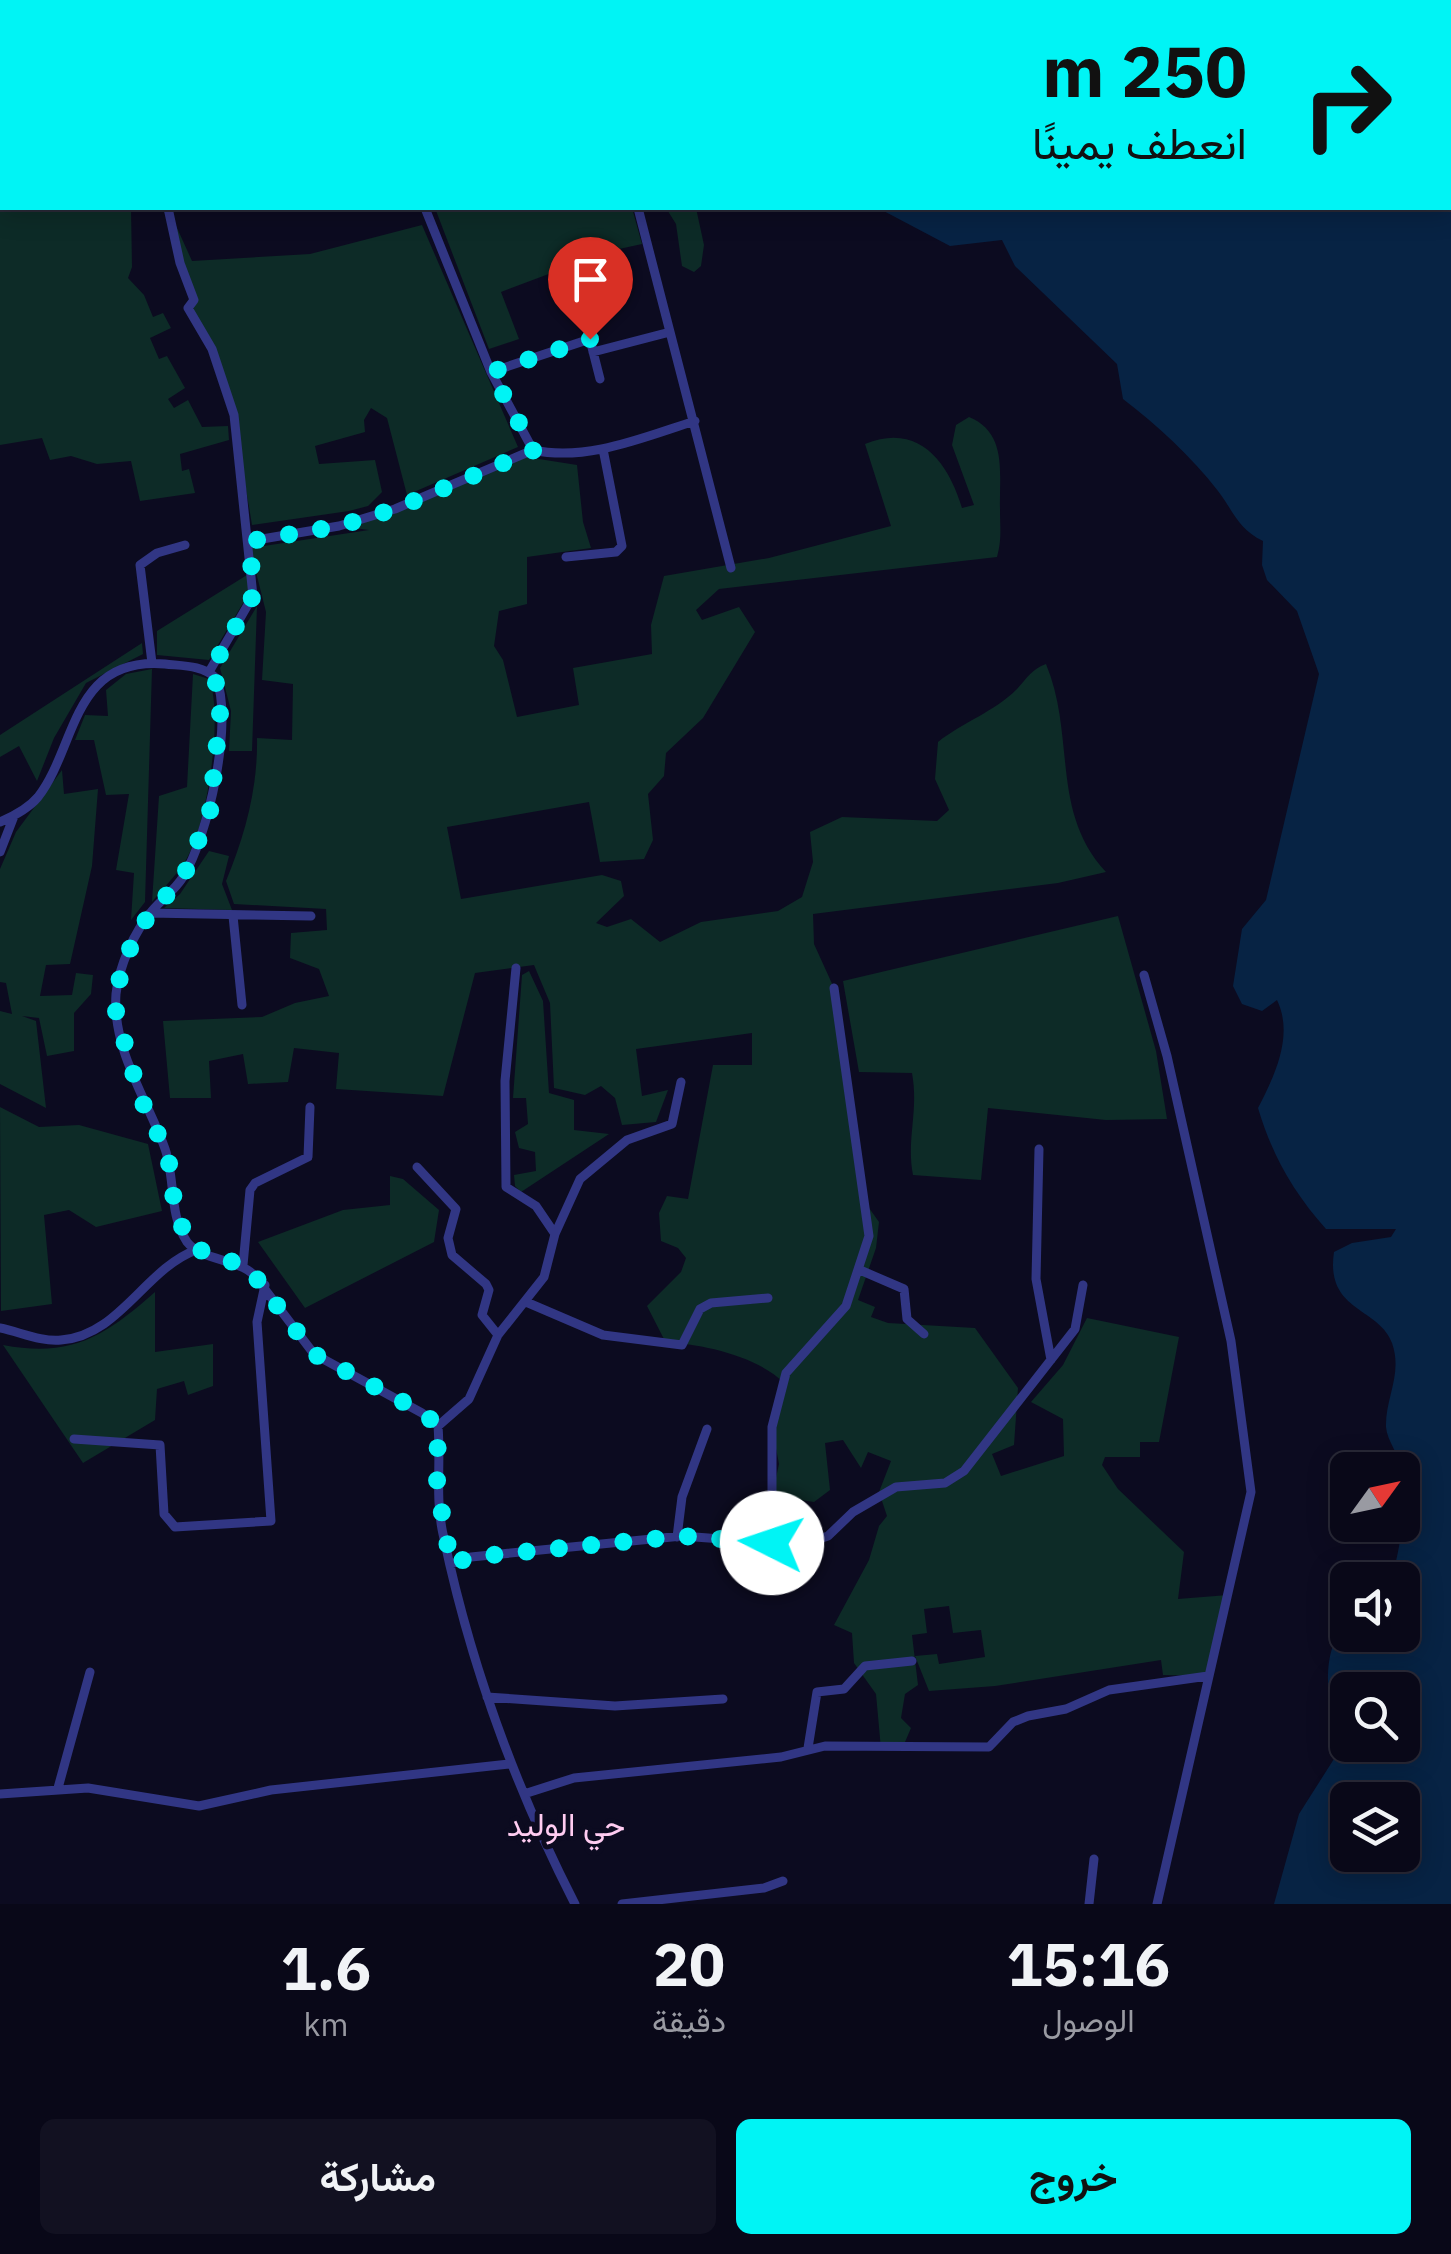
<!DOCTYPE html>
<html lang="ar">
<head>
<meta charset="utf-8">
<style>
  :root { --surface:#090818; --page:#121121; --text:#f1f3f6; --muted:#999aa2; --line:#292937; --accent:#00f4f5 }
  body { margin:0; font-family:"IBM Plex Sans",Vazirmatn,sans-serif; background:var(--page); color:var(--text); direction:rtl; height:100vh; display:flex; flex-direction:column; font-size:38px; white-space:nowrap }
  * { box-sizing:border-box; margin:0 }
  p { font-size:32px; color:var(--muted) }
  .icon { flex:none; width:55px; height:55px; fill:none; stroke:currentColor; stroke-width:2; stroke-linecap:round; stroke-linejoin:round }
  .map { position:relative; height:1904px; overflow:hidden; direction:ltr }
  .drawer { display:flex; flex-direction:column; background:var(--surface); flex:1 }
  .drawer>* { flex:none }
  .top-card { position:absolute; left:0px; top:0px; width:1452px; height:210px; box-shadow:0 5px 25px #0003,0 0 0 2px var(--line); direction:rtl; background:#00f4f5; color:#111; overflow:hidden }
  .needle { width:65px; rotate:57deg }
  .tools { position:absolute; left:1330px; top:1452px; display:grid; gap:20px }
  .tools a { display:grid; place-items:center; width:90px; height:90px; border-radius:15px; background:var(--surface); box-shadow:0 5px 25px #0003,0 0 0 2px var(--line); font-size:50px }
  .pin { position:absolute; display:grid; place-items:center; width:85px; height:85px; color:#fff; margin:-102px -42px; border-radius:50% 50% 50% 0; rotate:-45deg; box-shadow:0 0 10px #0007 }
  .pin .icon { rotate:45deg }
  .me { position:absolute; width:110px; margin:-55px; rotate:274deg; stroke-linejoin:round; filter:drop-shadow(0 0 8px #0008) }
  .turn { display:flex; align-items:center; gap:35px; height:210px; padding:0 40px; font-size:45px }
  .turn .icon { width:130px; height:130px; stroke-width:2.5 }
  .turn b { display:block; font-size:70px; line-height:85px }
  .eta { display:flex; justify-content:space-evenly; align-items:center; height:170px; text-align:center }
  .eta b { font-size:60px; font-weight:700; line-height:70px }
  .button { display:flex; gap:20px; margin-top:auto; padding:20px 40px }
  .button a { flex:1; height:115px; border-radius:15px; background:var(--accent); color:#111; font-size:40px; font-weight:700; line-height:115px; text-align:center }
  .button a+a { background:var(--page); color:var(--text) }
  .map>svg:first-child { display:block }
</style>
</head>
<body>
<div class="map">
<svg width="1451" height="1904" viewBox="0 0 1451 1904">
  <rect width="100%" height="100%" fill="#0c0b20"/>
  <path fill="#0d2b27" d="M0 0H220L2 2V208H131L132 267 128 278 144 295 153 317 163 313 171 328 150 338 159 359 167 356 185 388 168 399 174 408 188 400 202 427 228 426 229 440 180 454 182 471 189 469 195 493 140 501 131 461 97 464 71 456 50 460 42 438 0 445Z
    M163 208H168L192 261 310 254 422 225 518 447 407 495 387 418 371 408 364 420 365 432 315 446 319 464 375 460 382 492 368 506 349 511 252 525C238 439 230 387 188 308L194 300Z
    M435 208H632L642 244 610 251 501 292 519 339 489 349Z
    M666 208H696L704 245 701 266 694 272 682 266 676 224Z
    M969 417C1008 433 999 474 1000 509 1000 527 1002 539 997 557L719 589 696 610 702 620 739 607 755 632 703 718 666 753 664 776 648 794 653 840 644 859 600 862 589 802 447 827 461 899 602 875 621 881 624 896 596 923 607 927 631 919 660 942 701 922 778 911 802 897 813 862 810 832 842 817 937 821 949 810 935 779 938 742C963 722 994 712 1017 689 1027 678 1032 669 1046 664 1076 736 1050 812 1106 872L1058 883 813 914 814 944 834 988 862 1198 879 1222 876 1248 858 1300 875 1307 871 1317 888 1323 975 1328 1018 1388 1014 1445 992 1454 1001 1476 1064 1456 1063 1419 1031 1402 1063 1365 1087 1318 1179 1337 1159 1442H1140V1457H1105L1102 1465 1118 1489 1184 1552 1178 1599 1228 1595 1208 1676 1163 1675 1161 1660 995 1686 929 1691 915 1656 937 1654 939 1664 985 1657 981 1630 953 1633 949 1606 924 1609 927 1633 912 1635 918 1685 905 1694 901 1718 911 1728 902 1749H881L876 1694 854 1663 852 1633 834 1625 869 1560 879 1526 887 1516 879 1492 891 1461 868 1452 861 1468 843 1440 825 1443 830 1490 814 1502 772 1496 779 1464 772 1427 784 1383C759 1357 701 1343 666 1343L647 1306 681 1272 686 1258 678 1248 661 1241 659 1213 667 1196 688 1199 713 1065H752V1033L636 1049 642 1096 668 1090 656 1122 622 1125 615 1098 601 1086 585 1095 554 1088 550 1003 534 965 475 973 443 1096 336 1089 339 1053 294 1048 288 1082 248 1084 243 1054 209 1061 211 1098H170L163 1021 262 1017 295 1003 329 996 319 969 290 958 291 933 327 930 326 909 234 904 226 881C245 835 258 788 257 738L292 740 293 684 262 680 266 612 250 548 369 530 339 526 395 509 520 456 577 465 583 522 591 548 527 557V604L499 611 494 646 503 660 517 717 579 705 573 668 652 654 651 625 664 576 769 558 891 526 865 444C918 422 948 461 962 508L974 505 952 445 956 425Z
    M247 575 249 593 209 660 157 655V631Z
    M257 606 252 751H229L231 711 220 668Z
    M142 643 143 654 86 683 54 738 37 781 19 746 0 757V735Z
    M152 669 145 902 131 920 134 873 116 870 129 794 106 795 94 740H75L85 715 108 716 106 690 126 674Z
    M193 674 209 679C224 715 207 824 187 858 178 874 163 888 152 902L159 796 187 787Z
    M62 770 64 794 98 789 92 866 70 964 46 965 40 996 72 995 76 973 93 975 91 994 74 1013V1051L47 1056 39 1018 22 1016 36 1021 46 1108 0 1084V1011L12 1014 6 983 0 982V869L16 832Z
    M209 851 229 856 222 884 232 910 164 908 180 894Z
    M1118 916 1156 1051 1167 1119 1106 1120 988 1108 981 1180 913 1175C906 1139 919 1112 912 1073L859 1072 843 981Z
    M529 971 543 1001 549 1093 574 1100V1130L609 1134 521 1192 515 1186 514 1175 536 1171 535 1152 519 1148 515 1132 528 1124 526 1098H513L522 975Z
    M0 1107 39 1127 79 1125 148 1144 162 1211 96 1227 69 1210 44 1215 52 1304 1 1311Z
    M390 1176 403 1179 439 1210 434 1242 305 1308 258 1242 343 1210 390 1205Z
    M155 1292V1352L213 1344V1386L188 1395 184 1381 157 1389 155 1420 83 1463 3 1345C72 1358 105 1336 155 1292Z"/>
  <path fill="#072344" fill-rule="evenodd" d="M791 0H1451V1904H1274L1299 1814 1339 1751C1330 1702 1316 1662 1347 1618L1348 1635H1402V1580H1391C1401 1547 1407 1504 1402 1470 1400 1456 1387 1441 1386 1427 1385 1398 1403 1374 1392 1343 1379 1307 1325 1312 1334 1252L1352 1243 1391 1237 1396 1229H1326C1293 1192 1272 1155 1258 1108 1275 1075 1294 1035 1277 1000L1262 1011 1242 1004 1233 986 1242 929 1266 900 1319 674 1297 611 1267 580 1262 565 1263 541C1238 529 1234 512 1218 491 1191 456 1158 426 1123 399L1117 364 1015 266 1002 240 950 246 878 208H1450V2ZM1348 1690H1402V1745H1348ZM1348 1800H1402V1855H1348Z"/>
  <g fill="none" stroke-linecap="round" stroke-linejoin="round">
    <path stroke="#313684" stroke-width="9" d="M619 0V2
      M168 208 180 263 194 300 188 308 212 349 234 415 253 596 209 672
      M425 208 491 372 533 450C587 462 644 437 695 421
      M638 208 731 568
      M574 277 600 379
      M593 352 670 332
      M491 372 590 339
      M250 541 339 526 395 509 533 450
      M566 557 616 552 622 546 603 449
      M152 663 140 565 157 553 185 545
      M0 822C14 816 28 809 38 797 77 747 71 656 165 664 183 666 202 665 216 678 234 721 208 837 183 877 175 890 162 899 152 911 134 932 119 966 116 994 112 1048 146 1098 164 1146 176 1176 168 1214 187 1242 202 1261 236 1258 254 1275L314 1354 422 1413 438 1426C441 1463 435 1498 443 1534 470 1663 515 1787 575 1904
      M0 852 14 816
      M150 913 311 916
      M233 916 242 1005
      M516 968 505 1081 506 1187 536 1206 555 1234
      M1144 975 1167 1056 1231 1341 1251 1492 1157 1904
      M1039 1149 1036 1279 1051 1360
      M417 1167 456 1209 448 1238 452 1255 486 1284 489 1290 482 1315 498 1335
      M243 1265 250 1190 255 1183 308 1157 310 1107
      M860 1270 904 1289 907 1319 924 1334
      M526 1302 603 1335 682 1345 700 1309 711 1303 768 1298
      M0 1328C20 1332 41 1342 61 1340 119 1336 145 1269 196 1250
      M438 1426 469 1399 498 1335 544 1277 555 1234 580 1179 627 1140 672 1124 681 1082
      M74 1439 160 1445 164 1514 175 1527 271 1521 257 1322 265 1285
      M677 1537 682 1497 707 1429
      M772 1543V1427L786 1373 846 1306 869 1236 834 988
      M451 1564 471 1557 682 1536 801 1545 828 1536 853 1512 896 1487 945 1483 964 1471 1075 1329 1083 1285
      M487 1697 615 1706 723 1699
      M808 1748 817 1692 844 1689 865 1666 912 1661
      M58 1788 90 1672
      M0 1794 88 1788 199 1806 271 1790 509 1764
      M524 1794 574 1778 781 1757 825 1746 989 1747 1013 1722 1028 1716 1066 1709 1109 1690 1208 1676
      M622 1904 764 1888 783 1881
      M1089 1904 1094 1859"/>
    <path stroke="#616cff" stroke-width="11" d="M350 0 351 2
      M688 0 689 2"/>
  </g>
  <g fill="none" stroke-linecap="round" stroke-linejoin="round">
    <path stroke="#00f4f5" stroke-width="18" stroke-dasharray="0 32.4" d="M590 339 491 372 534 450 395 509 339 526 250 541 253 596 210 672 222 694 210 812 183 878 150 913 132 943 118 984 116 1012 140 1097 168 1155 175 1208 188 1242 207 1254 243 1265 254 1275 314 1354 422 1412 438 1426 437 1485 451 1564 472 1557 682 1536 772 1543"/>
  </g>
  <g text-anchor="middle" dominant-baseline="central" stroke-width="10" stroke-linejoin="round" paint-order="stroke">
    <g font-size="32" fill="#ffccf1" stroke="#0c0b20">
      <text x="566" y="1824">حي الوليد</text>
    </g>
  </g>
</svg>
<div class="tools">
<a><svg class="needle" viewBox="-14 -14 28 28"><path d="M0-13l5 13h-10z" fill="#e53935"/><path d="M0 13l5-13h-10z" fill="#999aa2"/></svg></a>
<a><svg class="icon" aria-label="sound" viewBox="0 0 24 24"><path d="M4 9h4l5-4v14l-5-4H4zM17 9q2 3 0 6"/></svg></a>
<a><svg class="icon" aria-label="search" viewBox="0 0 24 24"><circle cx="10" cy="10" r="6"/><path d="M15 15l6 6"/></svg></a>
<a><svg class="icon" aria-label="layers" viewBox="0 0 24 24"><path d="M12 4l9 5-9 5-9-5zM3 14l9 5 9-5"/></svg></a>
</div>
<div class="pin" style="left:590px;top:339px;background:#d93025"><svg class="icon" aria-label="arrive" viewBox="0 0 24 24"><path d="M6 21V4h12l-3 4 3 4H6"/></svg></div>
<svg class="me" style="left:772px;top:1543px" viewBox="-20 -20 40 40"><circle r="19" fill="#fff"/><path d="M0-13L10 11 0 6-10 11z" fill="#00f4f5"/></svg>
<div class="top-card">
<div class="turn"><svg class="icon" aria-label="right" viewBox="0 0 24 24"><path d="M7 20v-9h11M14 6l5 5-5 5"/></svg><div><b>250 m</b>انعطف يمينًا</div></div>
</div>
</div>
<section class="drawer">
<div class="eta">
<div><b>15:16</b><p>الوصول</p></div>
<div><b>20</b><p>دقيقة</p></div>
<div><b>1.6</b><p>km</p></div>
</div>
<div class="button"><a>خروج</a><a>مشاركة</a></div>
</section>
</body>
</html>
